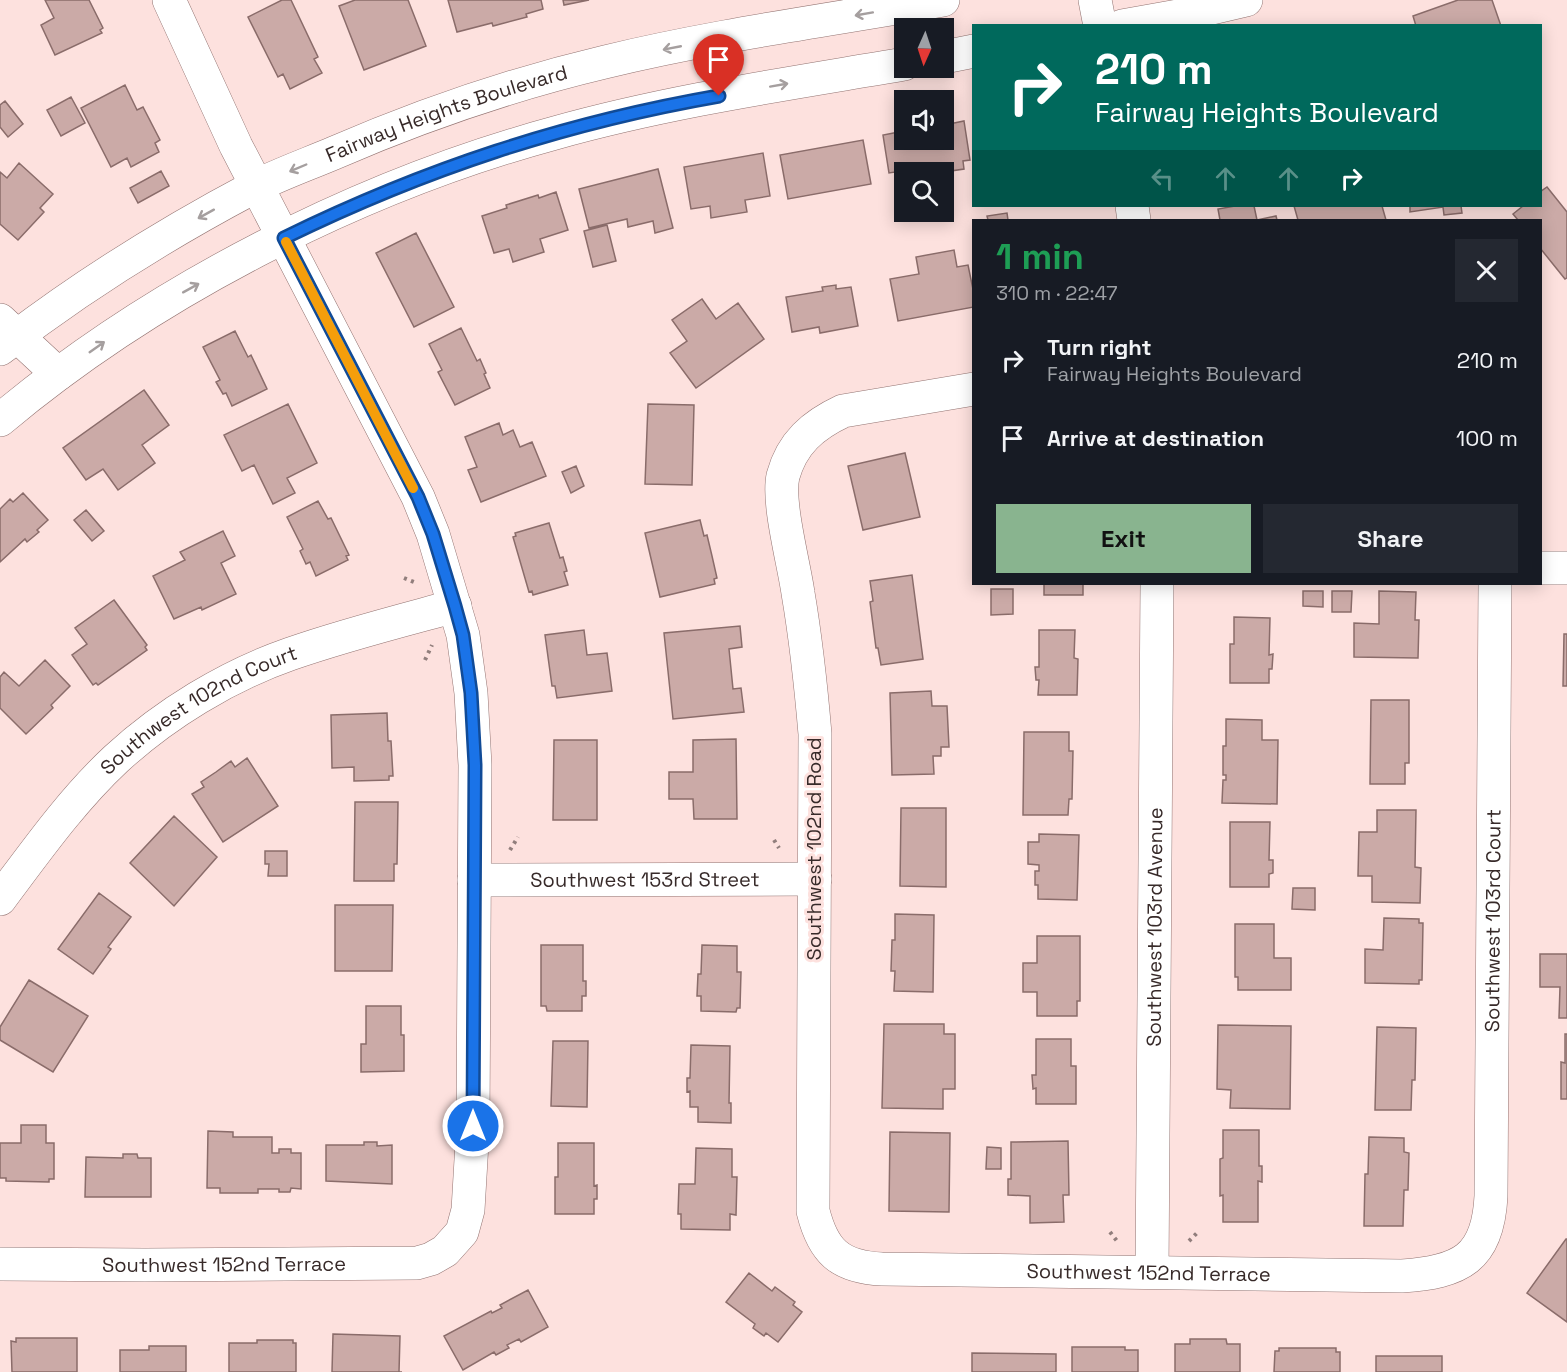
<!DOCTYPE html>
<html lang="en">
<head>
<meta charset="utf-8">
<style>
  :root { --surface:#171b24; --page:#242831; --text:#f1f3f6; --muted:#9ea1a6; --accent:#89b48f }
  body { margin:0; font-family:"Space Grotesk",sans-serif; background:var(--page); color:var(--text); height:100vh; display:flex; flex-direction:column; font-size:22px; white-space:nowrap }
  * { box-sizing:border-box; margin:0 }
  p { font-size:20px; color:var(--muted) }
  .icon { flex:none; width:33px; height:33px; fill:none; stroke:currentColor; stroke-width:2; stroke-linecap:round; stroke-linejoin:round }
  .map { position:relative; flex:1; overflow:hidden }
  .sheet { position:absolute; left:972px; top:219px; width:570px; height:366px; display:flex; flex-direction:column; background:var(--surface); border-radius:0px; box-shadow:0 3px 15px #0003 }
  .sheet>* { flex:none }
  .banner { position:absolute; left:972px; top:24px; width:570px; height:183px; border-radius:0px; box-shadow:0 3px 15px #0003; background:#00695c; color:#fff; overflow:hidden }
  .needle { width:39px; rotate:183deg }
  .buttons { position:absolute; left:894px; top:18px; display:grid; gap:12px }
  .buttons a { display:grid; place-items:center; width:60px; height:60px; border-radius:0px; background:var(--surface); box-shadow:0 3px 15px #0003; font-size:30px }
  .pin { position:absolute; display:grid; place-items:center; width:51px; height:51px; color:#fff; margin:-62px -26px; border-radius:50% 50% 50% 0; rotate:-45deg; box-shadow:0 0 6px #0007 }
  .pin .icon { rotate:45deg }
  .me { position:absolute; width:66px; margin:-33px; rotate:0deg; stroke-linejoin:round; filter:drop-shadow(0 0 4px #0008) }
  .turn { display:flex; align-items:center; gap:21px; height:126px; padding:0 24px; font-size:27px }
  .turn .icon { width:78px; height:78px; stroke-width:2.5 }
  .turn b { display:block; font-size:42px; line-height:51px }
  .lanes { display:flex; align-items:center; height:57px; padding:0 24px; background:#0003; justify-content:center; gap:30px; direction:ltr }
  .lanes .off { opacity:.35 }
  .round { display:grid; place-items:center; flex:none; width:63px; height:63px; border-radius:0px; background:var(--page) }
  .headline { display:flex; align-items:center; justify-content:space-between; height:102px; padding:0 24px }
  h1 { font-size:36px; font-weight:800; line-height:45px; color:#1e9e55 }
  .primary-button { display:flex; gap:12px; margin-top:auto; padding:12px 24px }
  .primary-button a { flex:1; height:69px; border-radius:0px; background:var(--accent); color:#111; font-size:24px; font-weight:800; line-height:69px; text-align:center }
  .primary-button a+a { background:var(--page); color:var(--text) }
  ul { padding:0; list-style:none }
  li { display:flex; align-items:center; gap:18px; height:78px; padding:0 24px }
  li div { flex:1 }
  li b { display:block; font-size:22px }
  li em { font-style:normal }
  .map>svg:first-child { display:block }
</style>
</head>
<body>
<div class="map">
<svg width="1567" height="1372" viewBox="0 0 1567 1372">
  <rect width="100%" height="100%" fill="#fde1de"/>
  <path fill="#cbaaa7" stroke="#8a6c6a" stroke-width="1.5" d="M45 0H89L103 28 100 30 102 33 55 55 41 25 54 18Z
    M282 0H291L318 57 314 59 322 73 290 89 283 74 278 77 248 17Z
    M355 0H408L426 46 364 70 339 6Z
    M448 0H541L543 9 526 14 527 17 493 26 492 23 457 32Z
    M563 0H589L564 5Z
    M1458 0H1492L1501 26H1416L1413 16Z
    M125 85 137 110 143 107 160 140 155 143 159 152 131 167 127 158 111 167 81 108Z
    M71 97 85 123 61 136 47 110Z
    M5 101 23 124 8 137 0 127V105Z
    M964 121 970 160 963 161 964 169 951 171 952 177 944 178V172H922L921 168 889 173 883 135 904 131V140H944V125Z
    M863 140 871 184 788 199 780 155Z
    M763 153 770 196 745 200 747 212 711 218 710 206 691 209 684 167Z
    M19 163 53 194 40 208 44 212 18 240 0 224V172L7 178Z
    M658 169 673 228 655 233 653 221 628 227 627 219 589 228 579 189Z
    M161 171 169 186 138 203 130 188Z
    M1547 187 1567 212V278L1565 279 1540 248V220H1518L1513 214 1523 206H1540V192Z
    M556 192 568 230 540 239 544 252 513 262 509 249 494 253 482 216 507 208 506 205 538 195 539 198Z
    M1235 206H1254L1257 220 1276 216 1277 220H1220L1218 209Z
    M1294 206H1382L1386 220H1298Z
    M1410 206H1461L1462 213 1444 215 1443 207 1410 212Z
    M1007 213 1008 220H988L987 216Z
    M607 225 616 261 593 267 584 231Z
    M416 233 454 307 414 327 376 253Z
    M954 250 957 267 968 265 974 294V307L898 321 890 279 919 274 916 257Z
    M836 285V289L851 287 858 326 820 333 819 327 792 332 786 297 823 291 822 287Z
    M702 299 716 319 738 303 764 339 696 388 670 353 687 341 672 320Z
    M461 328 477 361 480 359 486 373 484 374 490 388 455 405 438 372 442 370 429 344Z
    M235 331 248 357 251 355 267 389 232 406 226 393 223 394 216 382 220 380 203 347Z
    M144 390 169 425 142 445 155 463 118 490 103 469 86 480 63 448Z
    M288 404 317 463 287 478 295 493 273 504 254 465 242 471 224 435Z
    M648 404 694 405 692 485 645 484Z
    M499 423 503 435 513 430 520 447 532 442 546 476 481 502 468 470 477 467 465 437Z
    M905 453 920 517 863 530 848 466Z
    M576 466 584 486 571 493 562 472Z
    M23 493 48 520 37 530 39 532 27 542 25 539 0 562V509L10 499 13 502Z
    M318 501 328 519 331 518 349 555 346 556 348 560 316 576 310 562 306 564 300 551 303 549 287 517Z
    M86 510 104 531 92 541 74 520Z
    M700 520 704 536 707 535 712 556 717 578 714 579 715 584 660 597 645 533Z
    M549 523 560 558 563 557 567 571 564 572 568 585 533 595 532 591 529 592 513 537 516 536 515 533Z
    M223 531 235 556 221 563 236 594 202 610 201 607 174 619 153 576 185 560 180 552Z
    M912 575 923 659 881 665 878 648H876L870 602 873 601 870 581Z
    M1044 584H1083V595H1044Z
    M991 589H1013V614L991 615Z
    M1303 591H1323V607L1303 606Z
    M1332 591H1352L1351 612H1332Z
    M1379 591 1416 592 1415 620H1419L1418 658 1354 657V623L1379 624Z
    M114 600 147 645 145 647 147 650 98 685 96 683 93 685 72 655 87 644 75 628Z
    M1234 617 1270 618 1269 655 1273 654 1272 669H1269V683H1230V644H1234Z
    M740 626 742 647 729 649 733 689 741 688 744 712 673 719 664 633Z
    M584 630 587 655 607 653 612 691 557 698 555 686H552L545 635Z
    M1039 630H1075L1074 658 1078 659 1077 695H1038L1039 680H1036L1035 667H1039Z
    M1564 634H1567V686H1563Z
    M45 660 70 686 51 705 53 708 26 734 0 708V677L4 672 19 686Z
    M931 691 932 706H947L949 747H941V756H933L934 774 892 775 890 693Z
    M1371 700H1409V763H1405V784H1370Z
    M387 713 388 741H391L393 776H389V780L354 781V767L332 768 331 715Z
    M1226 719 1262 720V740H1278L1277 804 1222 803 1223 780H1226V775H1223V746H1226Z
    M1024 732H1069V751H1073L1072 799H1069L1068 815H1023Z
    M736 739 737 819H694L693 799H669V772H693V740Z
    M554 740H597V820H553Z
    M247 758 278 806 223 842 192 794 204 787 201 782 216 772 231 761 235 767Z
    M355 802H398L397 864H394V881H354Z
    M901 808H946V887L900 886Z
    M1377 810H1416L1415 867 1421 868 1420 903 1372 902V876H1358L1359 832H1377Z
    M174 816 217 857 174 906 130 863Z
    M1230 822H1270L1269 860H1273V873L1269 874V887H1230Z
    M1039 834 1079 835 1077 900 1038 899V885H1035V871H1039V865L1028 864V842H1039Z
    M265 851H287V876H268L269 864H265Z
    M1293 888H1315V910L1292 909Z
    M99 893 131 917 108 947 111 949 93 974 58 949Z
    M335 905H393L392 971H335Z
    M895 914 934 915 933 992 894 991 895 971H891L892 940H895Z
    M1384 918 1419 919V923H1423L1422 980H1419V984L1365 983V949L1383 950Z
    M1235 924H1274V958H1291V990H1238V977H1235Z
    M1037 936H1080V1001H1077V1016H1037V992H1023V963H1037Z
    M541 945H583V981H586V996H582V1011H547L546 1006H541Z
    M702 945 737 946V972H741L740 1008H737L736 1012 701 1011V996H697L698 974H701Z
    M1540 954H1567V1018H1559L1560 987H1540Z
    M29 980 88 1016 53 1072 0 1040V1027Z
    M366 1006H401V1035H404V1071L361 1072V1044H366Z
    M884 1024H944V1034H955V1089H943V1109L882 1108Z
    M1218 1025 1291 1026 1290 1109 1230 1108 1231 1090 1217 1089Z
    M1377 1027 1416 1028 1415 1080H1412L1411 1110H1375Z
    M1565 1034H1567V1099H1561V1062L1565 1063Z
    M1036 1039H1071V1066H1076V1104H1036V1088L1033 1089 1032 1075H1036Z
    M553 1041H588L587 1107 551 1106Z
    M691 1045 730 1046 729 1103H731V1123L698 1122V1107H690V1091L687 1092V1078H690Z
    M21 1125H46V1143H54V1179H49V1182L6 1181V1178H0V1143H21Z
    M1223 1130H1259V1166H1262V1182L1258 1181V1222H1223V1195L1220 1196V1159L1223 1158Z
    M208 1131 233 1132V1137H272V1153H279V1149H291V1153H301V1189L291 1188 290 1192H279V1189H258V1193H220V1188H207Z
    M890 1132 950 1133 949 1212 889 1211Z
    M1369 1137 1404 1138V1152L1409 1153 1408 1190H1404L1403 1226H1364L1365 1174H1368Z
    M1068 1141 1069 1195H1063L1064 1222 1030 1223V1196L1008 1195V1179H1011V1142Z
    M364 1142H377V1146L392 1145V1184L326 1181V1145H364Z
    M558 1143H594V1186L597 1185V1199H594V1214H555V1177H558Z
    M987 1147 1001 1148V1169H986Z
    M696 1148 732 1149V1177H737L736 1215 730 1214V1230L681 1229V1214H678L679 1184H695Z
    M123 1154H137L138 1158H151V1197H85L86 1157 123 1158Z
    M1566 1239H1567V1322L1527 1293Z
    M749 1273 772 1291 775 1287 795 1302 793 1305 802 1312 778 1342 766 1333 764 1336 753 1328 755 1324 726 1302Z
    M528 1290 548 1327 521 1342 519 1339 507 1345 509 1348 496 1355 494 1352 463 1370 444 1336 491 1311 492 1313 502 1308 500 1305Z
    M333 1334 400 1336 399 1372H402H332Z
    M16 1338H77V1372H12L11 1341 16 1342Z
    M1190 1339H1226L1227 1344H1240V1372H1175V1344H1190Z
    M257 1340H293V1343H296V1372H229V1343H257Z
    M149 1346H186V1372H120V1350H149Z
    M1072 1347H1125V1350H1138V1372H1072Z
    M1279 1348H1336V1352H1340V1372H1274L1275 1351H1279Z
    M972 1353 1056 1354V1372H972Z
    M1376 1356H1442V1372H1376Z"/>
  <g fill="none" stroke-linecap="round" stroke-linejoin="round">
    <g stroke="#937472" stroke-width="34">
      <g id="street">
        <path d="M1095 0 1100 26"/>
        <path d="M1132 206 1134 220"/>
        <path d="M0 320 58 374"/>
        <path id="s1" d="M974 389 843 411C813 425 792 443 783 476 777 502 794 564 798 593 806 640 811 687 815 734L813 1211C823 1251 839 1267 882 1269L1402 1276C1460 1272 1488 1259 1491 1196L1495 584"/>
        <path d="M1540 568H1567"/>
        <path id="s2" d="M474 880 815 879"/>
        <path id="s3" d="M0 899C36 851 72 800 116 759 165 714 227 676 290 654 344 635 400 621 455 606"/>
        <path id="s4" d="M0 1264 145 1265 417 1263 431 1259 445 1251 462 1232 468 1210 473 1126 475 765 471 693 463 635 433 534 418 497 236 146 169 0"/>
        <path id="s5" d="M1152 1272 1157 584"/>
      </g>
    </g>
    <g stroke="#937472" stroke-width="34">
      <g id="secondary">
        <path d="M1122 26 1178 16 1246 0"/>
        <path d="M944 57 974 51"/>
        <path id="s6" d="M0 349C80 287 165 234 254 187 280 174 308 164 334 153 422 115 512 84 605 62 716 35 830 20 943 0"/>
        <path d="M0 420C155 290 360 186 555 133 669 101 787 84 904 64"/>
      </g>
    </g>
    <path stroke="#917e7c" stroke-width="4" stroke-dasharray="3 4.5" stroke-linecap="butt" d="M404 578 414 582
      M425 660 432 645
      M774 840 779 848
      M510 850 518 837
      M1110 1232 1117 1241
      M1189 1241 1197 1233"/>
    <use href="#street" stroke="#fff" stroke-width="33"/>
    <use href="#secondary" stroke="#fff" stroke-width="33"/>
  </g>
  <defs><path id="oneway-shaft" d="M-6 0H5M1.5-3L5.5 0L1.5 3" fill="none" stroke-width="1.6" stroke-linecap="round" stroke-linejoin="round" transform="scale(1.5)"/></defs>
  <g stroke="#a59f9f">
    <use href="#oneway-shaft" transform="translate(864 14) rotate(170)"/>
    <use href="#oneway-shaft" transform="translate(672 48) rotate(169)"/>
    <use href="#oneway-shaft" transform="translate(779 85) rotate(-10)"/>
    <use href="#oneway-shaft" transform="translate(298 168) rotate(157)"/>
    <use href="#oneway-shaft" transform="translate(206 214) rotate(151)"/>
    <use href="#oneway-shaft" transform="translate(191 288) rotate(-29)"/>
    <use href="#oneway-shaft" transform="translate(97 347) rotate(-35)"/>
  </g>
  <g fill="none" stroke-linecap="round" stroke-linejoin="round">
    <g stroke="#114b97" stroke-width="15">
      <path id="route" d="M473 1126 475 765 471 693 463 635 455 606 433 534 418 497 284 238C425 169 564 123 719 96"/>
    </g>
    <use href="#route" stroke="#1a73e8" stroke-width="10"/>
    <path stroke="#f59e0b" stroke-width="10" d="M286 242 413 488"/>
  </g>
  <g text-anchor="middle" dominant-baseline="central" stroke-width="6" stroke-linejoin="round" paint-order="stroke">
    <g font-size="20" fill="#372a29" stroke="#fde1de">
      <text stroke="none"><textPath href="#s6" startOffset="508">Fairway Heights Boulevard</textPath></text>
      <text stroke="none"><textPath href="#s3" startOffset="279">Southwest 102nd Court</textPath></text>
      <text transform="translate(814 849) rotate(-90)">Southwest 102nd Road</text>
      <text stroke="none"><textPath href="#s2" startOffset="171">Southwest 153rd Street</textPath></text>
      <text stroke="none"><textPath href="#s1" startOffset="1994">Southwest 103rd Court</textPath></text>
      <text stroke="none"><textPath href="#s5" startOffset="345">Southwest 103rd Avenue</textPath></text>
      <text stroke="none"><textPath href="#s4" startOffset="224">Southwest 152nd Terrace</textPath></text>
      <text stroke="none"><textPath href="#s1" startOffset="1328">Southwest 152nd Terrace</textPath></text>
    </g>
  </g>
</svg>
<div class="buttons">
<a><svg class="needle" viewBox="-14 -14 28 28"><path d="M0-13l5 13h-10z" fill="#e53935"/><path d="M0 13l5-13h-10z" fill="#9ea1a6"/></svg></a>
<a><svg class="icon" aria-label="sound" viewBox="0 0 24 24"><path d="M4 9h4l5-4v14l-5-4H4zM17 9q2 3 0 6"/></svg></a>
<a><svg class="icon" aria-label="search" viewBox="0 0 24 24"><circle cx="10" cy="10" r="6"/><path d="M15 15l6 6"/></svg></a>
</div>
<div class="pin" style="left:719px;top:96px;background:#d93025"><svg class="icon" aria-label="arrive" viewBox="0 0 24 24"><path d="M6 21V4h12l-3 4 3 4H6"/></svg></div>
<svg class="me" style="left:473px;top:1126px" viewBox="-20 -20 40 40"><circle r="17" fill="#1a73e8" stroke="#fff" stroke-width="3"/><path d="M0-11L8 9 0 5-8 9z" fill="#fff"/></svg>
<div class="banner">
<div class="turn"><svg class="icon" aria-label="right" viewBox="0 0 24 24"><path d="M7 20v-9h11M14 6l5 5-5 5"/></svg><div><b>210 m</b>Fairway Heights Boulevard</div></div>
<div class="lanes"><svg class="icon off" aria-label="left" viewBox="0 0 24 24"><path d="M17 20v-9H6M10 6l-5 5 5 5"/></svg><svg class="icon off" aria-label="ahead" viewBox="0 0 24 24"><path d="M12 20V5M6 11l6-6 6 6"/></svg><svg class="icon off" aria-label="ahead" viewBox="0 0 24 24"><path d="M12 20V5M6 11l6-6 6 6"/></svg><svg class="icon" aria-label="right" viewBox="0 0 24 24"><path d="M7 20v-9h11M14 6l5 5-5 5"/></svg></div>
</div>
<section class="sheet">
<div class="headline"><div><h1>1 min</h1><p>310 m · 22:47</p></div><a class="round"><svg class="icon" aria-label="close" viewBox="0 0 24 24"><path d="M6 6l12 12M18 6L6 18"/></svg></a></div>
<ul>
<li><svg class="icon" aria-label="right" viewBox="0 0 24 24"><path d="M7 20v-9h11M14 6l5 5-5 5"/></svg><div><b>Turn right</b><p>Fairway Heights Boulevard</p></div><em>210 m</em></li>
<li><svg class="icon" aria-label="arrive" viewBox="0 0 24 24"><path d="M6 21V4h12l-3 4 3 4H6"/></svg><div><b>Arrive at destination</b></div><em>100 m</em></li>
</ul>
<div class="primary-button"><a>Exit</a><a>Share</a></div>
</section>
</div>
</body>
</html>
